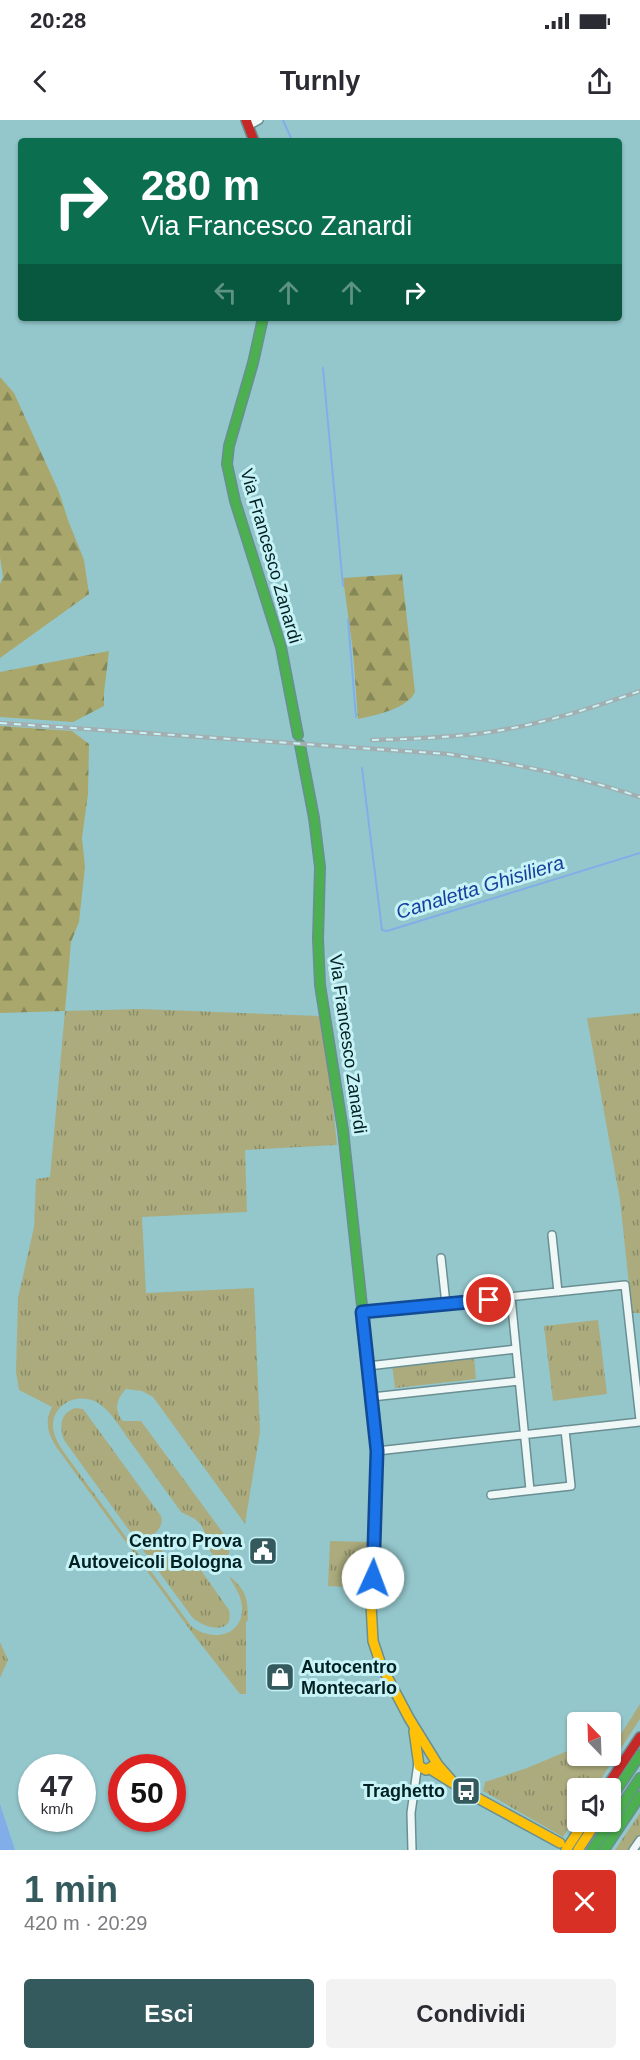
<!DOCTYPE html>
<html lang="it">
<head>
<meta charset="utf-8">
<style>
  :root { --surface:#fff; --page:#f2f2f3; --text:#2b2b33; --muted:#7c7c81; --accent:#345a5e }
  body { margin:0; font-family:Helvetica,sans-serif; background:var(--page); color:var(--text); height:100vh; display:flex; flex-direction:column; font-size:22px; white-space:nowrap }
  * { box-sizing:border-box; margin:0 }
  p { font-size:20px; color:var(--muted) }
  .icon { flex:none; width:33px; height:33px; fill:none; stroke:currentColor; stroke-width:2; stroke-linecap:round; stroke-linejoin:round }
  .map { position:relative; height:1730px; overflow:hidden }
  .sheet { display:flex; flex-direction:column; background:var(--surface); flex:1 }
  .sheet>* { flex:none }
  .top-card { position:absolute; left:18px; top:18px; width:604px; height:183px; border-radius:6px; box-shadow:0 2px 4px #0004; background:#0b6e4f; color:#fff; overflow:hidden }
  .needle { width:39px; rotate:337deg }
  .controls { position:absolute; left:567px; top:1592px; display:grid; gap:12px }
  .controls a { display:grid; place-items:center; width:54px; height:54px; border-radius:6px; background:var(--surface); box-shadow:0 2px 4px #0004; font-size:30px }
  .speed { position:absolute; left:18px; top:1634px; display:flex; gap:12px; font-size:30px; font-weight:700; text-align:center }
  .speed>* { display:grid; place-content:center; width:78px; height:78px; border-radius:50%; background:var(--surface); box-shadow:0 2px 4px #0004; line-height:1 }
  .speed small { font-size:15px; font-weight:400 }
  .speed .limit { border:9px solid #d22; background:#fff; color:#111 }
  .pin { position:absolute; display:grid; place-items:center; width:51px; height:51px; color:#fff; margin:-26px; border:3px solid #fff; border-radius:50%; box-shadow:0 2px 6px #0007 }
  .me { position:absolute; width:66px; margin:-33px; rotate:2deg; stroke-linejoin:round; filter:drop-shadow(0 0 4px #0008) }
  .turn { display:flex; align-items:center; gap:21px; height:126px; padding:0 24px; font-size:27px }
  .turn .icon { width:78px; height:78px; stroke-width:2.5 }
  .turn b { display:block; font-size:42px; line-height:51px }
  .lanes { display:flex; align-items:center; height:57px; padding:0 24px; background:#0003; justify-content:center; gap:30px; direction:ltr }
  .lanes .off { opacity:.35 }
  .round { display:grid; place-items:center; flex:none; width:63px; height:63px; border-radius:6px; background:var(--page) }
  .summary { display:flex; align-items:center; justify-content:space-between; height:102px; padding:0 24px }
  h1 { font-size:36px; font-weight:600; line-height:45px; color:var(--accent) }
  .primary-button { display:flex; gap:12px; margin-top:auto; padding:12px 24px }
  .primary-button a { flex:1; height:69px; border-radius:6px; background:var(--accent); color:#fff; font-size:24px; font-weight:600; line-height:69px; text-align:center }
  .primary-button a+a { background:var(--page); color:var(--text) }
  .status { display:flex; justify-content:space-between; align-items:center; height:42px; padding:0 30px; background:var(--surface); direction:ltr }
  .status svg { height:16px; fill:currentColor }
  header { display:flex; justify-content:space-between; align-items:center; height:78px; padding:0 24px; background:var(--surface); font-size:27px; font-weight:600 }
  .map>svg:first-child { display:block }
</style>
</head>
<body>
<div class="status"><b>20:28</b><svg viewBox="0 0 49 12"><path d="M0 12V9h3v3zM5 12V6h3v6zM10 12V3h3v9zM15 12V0h3v12zM26 1h20v11H26zM47 4h2v5h-2z"/></svg></div>
<header><svg class="icon" aria-label="back" viewBox="0 0 24 24"><path d="M15 5l-7 7 7 7"/></svg>Turnly<svg class="icon" aria-label="share" viewBox="0 0 24 24"><path d="M12 15V3M7 8l5-5 5 5M5 13v7h14v-7"/></svg></header>
<div class="map">
<svg width="640" height="1730" viewBox="0 0 640 1730">
  <defs>
    <pattern id="grass-tufts" width="24" height="20" patternUnits="userSpaceOnUse" patternTransform="scale(1.5)"><rect width="24" height="20" fill="#abab7e"/><path d="M3 7l-1-3M5 7V3M7 7l1-3M15 17l-1-3M17 17v-4M19 17l1-3" fill="none" stroke="#898b67"/></pattern>
    <pattern id="forest-firs" width="22" height="20" patternUnits="userSpaceOnUse" patternTransform="scale(1.5)"><rect width="22" height="20" fill="#a9a76b"/><path d="M5 1l3.5 6h-7zM16 11l3.5 6h-7z" fill="#878858"/></pattern>
  </defs>
  <rect width="100%" height="100%" fill="#94c7cc"/>
  <path fill="url(#grass-tufts)" d="M140 889 319 896 330 959 337 1025 245 1030 247 1092 142 1097 146 1173 254 1168 260 1312 245 1404 153 1277 142 1271 126 1269C117 1278 113 1291 123 1301H141L226 1417C231 1427 231 1439 220 1445L206 1425 205 1413 201 1405 195 1399 181 1392C164 1368 147 1345 130 1321 121 1309 113 1294 101 1285 83 1271 54 1281 53 1305 53 1315 58 1323 63 1331L191 1506C211 1522 244 1517 242 1486 241 1474 233 1465 229 1456 246 1470 248 1478 248 1500L246 1502V1574H240L196 1518 57 1328C48 1314 44 1302 52 1287L19 1270 16 1252 18 1178 34 1107 36 1059 50 1057 65 891Z
    M640 893V1193H632L620 1080 587 898Z
    M598 1200 607 1274 553 1281 544 1206Z
    M474 1236 476 1259 395 1268 392 1244Z
    M75 1288 83 1289 86 1293 161 1396C165 1411 149 1417 139 1424L64 1320C59 1307 60 1293 75 1288Z
    M157 1419C169 1454 182 1432 198 1446L229 1490C235 1516 204 1509 192 1497L143 1430Z
    M330 1421 368 1422 366 1468 328 1466Z
    M0 1522 8 1540 0 1558Z
    M640 1584V1599L595 1668H578L577 1695 563 1717 483 1671 485 1662 527 1648 577 1627 578 1635H610L611 1617 621 1614Z
    M640 1693V1714L629 1730H615Z"/>
  <path fill="url(#forest-firs)" d="M0 257 14 273 59 372 68 400 84 440 89 474 0 538V464L3 457 0 437Z
    M402 454 415 572C407 589 376 595 358 599L353 532 343 458Z
    M109 531 104 573V586L73 602 0 597V552Z
    M0 606 72 611 89 624 88 674 82 718 85 747 79 802 71 822 65 891 0 893Z"/>
  <path fill="#81aee9" d="M0 1684 15 1730H0Z"/>
  <g fill="none" stroke-linecap="round" stroke-linejoin="round">
    <path stroke="#81aee9" stroke-width="2" d="M283 0 291 18
      M323 248 343 466
      M348 500 356 597
      M362 648 382 810 387 811 640 733"/>
    <g stroke="#698f92" stroke-width="10">
      <path id="street" d="M248 6 259 0
        M552 1115 558 1172
        M441 1138 446 1184
        M511 1177 530 1370
        M362 1192 625 1165 640 1300
        M368 1246 516 1229
        M372 1277 519 1261
        M377 1331 640 1302
        M491 1375 571 1366 565 1310
        M412 1730 411 1693 418 1643
        M633 1730 640 1720"/>
    </g>
    <g stroke="#698f92" stroke-width="12">
      <path id="fast" d="M263 198 253 243 229 326 227 344 235 381 281 527 298 615
        M300 625 314 698 320 747 318 819 320 865 343 1010 367 1232
        M610 1680 640 1635
        M592 1730 640 1658
        M604 1730 640 1676"/>
    </g>
    <g stroke="#698f92" stroke-width="12">
      <path id="slow" d="M371 1484 373 1521 381 1545 409 1598 438 1645 452 1661
        M414 1611 419 1646 426 1650 433 1646
        M430 1649 472 1675 560 1723
        M566 1730 585 1701
        M578 1730 597 1701"/>
    </g>
    <g stroke="#698f92" stroke-width="12">
      <path id="jam" d="M246 0 254 21
        M367 1232 377 1331 371 1484
        M606 1668 640 1617"/>
    </g>
    <use href="#street" stroke="#eff7f7" stroke-width="7"/>
    <use href="#fast" stroke="#4caf50" stroke-width="9"/>
    <use href="#slow" stroke="#ffc107" stroke-width="9"/>
    <use href="#jam" stroke="#c62828" stroke-width="9"/>
    <g stroke="#a2aeaf" stroke-width="4.5">
      <path id="rail" d="M0 603 447 634C513 643 577 656 640 677
        M372 620C409 619 446 618 483 613 536 606 589 589 640 571"/>
    </g>
    <use href="#rail" stroke="#c7f3f7" stroke-width="2" stroke-dasharray="7" stroke-linecap="butt"/>
  </g>
  <g fill="none" stroke-linecap="round" stroke-linejoin="round">
    <g stroke="#114b97" stroke-width="15">
      <path id="route" d="M373 1458 377 1331 362 1192 489 1180"/>
    </g>
    <use href="#route" stroke="#1a73e8" stroke-width="10"/>
  </g>
  <defs>
    <g id="civic-square" transform="scale(1.5)"><rect x="-9" y="-9" width="18" height="18" rx="4" fill="#345a5e" stroke="#c7f3f7"/><path d="M-.6-6.5H3V-4.5H.6V-3L4-1V1h2V6H-6V1h2V-1L-.6-3ZM-1.2 2.5V6h2.4V2.5Z" fill="#fff"/></g>
    <g id="shop-square" transform="scale(1.5)"><rect x="-9" y="-9" width="18" height="18" rx="4" fill="#345a5e" stroke="#c7f3f7"/><path d="M-5-2.5h2.3a2.7 3.5 0 0 1 5.4 0H5L5.5 6h-11ZM-1.5-2.5h3a1.5 2.3 0 0 0-3 0Z" fill="#fff"/></g>
    <g id="bus-square" transform="scale(1.5)"><rect x="-9" y="-9" width="18" height="18" rx="4" fill="#345a5e" stroke="#c7f3f7"/><path d="M-5-6H5V4H4V6H2V4H-2V6H-4V4H-5ZM-3.5-4V0h7V-4ZM-3.5 1.2v1.5H-2V1.2ZM2 1.2v1.5H3.5V1.2Z" fill="#fff"/></g>
  </defs>
  <g fill-rule="evenodd">
    <use href="#civic-square" x="263" y="1431"/>
    <use href="#shop-square" x="280" y="1557"/>
    <use href="#bus-square" x="466" y="1671"/>
  </g>
  <g text-anchor="middle" dominant-baseline="central" stroke-width="6" stroke-linejoin="round" paint-order="stroke">
    <g font-size="18" fill="#012022" stroke="#c7f3f7">
      <text transform="translate(271 436) rotate(74)">Via Francesco Zanardi</text>
      <text transform="translate(348 924) rotate(82)">Via Francesco Zanardi</text>
    </g>
    <g font-size="18" font-weight="bold" fill="#012022" stroke="#c7f3f7" text-anchor="end">
      <text x="242" y="1421">Centro Prova<tspan x="242" dy="21">Autoveicoli Bologna</tspan></text>
      <text x="301" y="1547" text-anchor="start">Autocentro<tspan x="301" dy="21">Montecarlo</tspan></text>
      <text x="445" y="1671">Traghetto</text>
    </g>
    <g font-size="20" font-style="italic" fill="#163f9d" stroke="#c7f3f7">
      <text transform="translate(480 767) rotate(-17)">Canaletta Ghisiliera</text>
    </g>
  </g>
</svg>
<div class="controls">
<a><svg class="needle" viewBox="-14 -14 28 28"><path d="M0-13l5 13h-10z" fill="#e53935"/><path d="M0 13l5-13h-10z" fill="#7c7c81"/></svg></a>
<a><svg class="icon" aria-label="sound" viewBox="0 0 24 24"><path d="M4 9h4l5-4v14l-5-4H4zM17 9q2 3 0 6"/></svg></a>
</div>
<div class="speed"><div>47<small>km/h</small></div><div class="limit">50</div></div>
<div class="pin" style="left:489px;top:1180px;background:#d93025"><svg class="icon" aria-label="arrive" viewBox="0 0 24 24"><path d="M6 21V4h12l-3 4 3 4H6"/></svg></div>
<svg class="me" style="left:373px;top:1458px" viewBox="-20 -20 40 40"><circle r="19" fill="#fff"/><path d="M0-13L10 11 0 6-10 11z" fill="#1a73e8"/></svg>
<div class="top-card">
<div class="turn"><svg class="icon" aria-label="right" viewBox="0 0 24 24"><path d="M7 20v-9h11M14 6l5 5-5 5"/></svg><div><b>280 m</b>Via Francesco Zanardi</div></div>
<div class="lanes"><svg class="icon off" aria-label="left" viewBox="0 0 24 24"><path d="M17 20v-9H6M10 6l-5 5 5 5"/></svg><svg class="icon off" aria-label="ahead" viewBox="0 0 24 24"><path d="M12 20V5M6 11l6-6 6 6"/></svg><svg class="icon off" aria-label="ahead" viewBox="0 0 24 24"><path d="M12 20V5M6 11l6-6 6 6"/></svg><svg class="icon" aria-label="right" viewBox="0 0 24 24"><path d="M7 20v-9h11M14 6l5 5-5 5"/></svg></div>
</div>
</div>
<section class="sheet">
<div class="summary"><div><h1>1 min</h1><p>420 m · 20:29</p></div><a class="round" style="background:#d93025;color:#fff"><svg class="icon" aria-label="close" viewBox="0 0 24 24"><path d="M6 6l12 12M18 6L6 18"/></svg></a></div>
<div class="primary-button"><a>Esci</a><a>Condividi</a></div>
</section>
</body>
</html>
